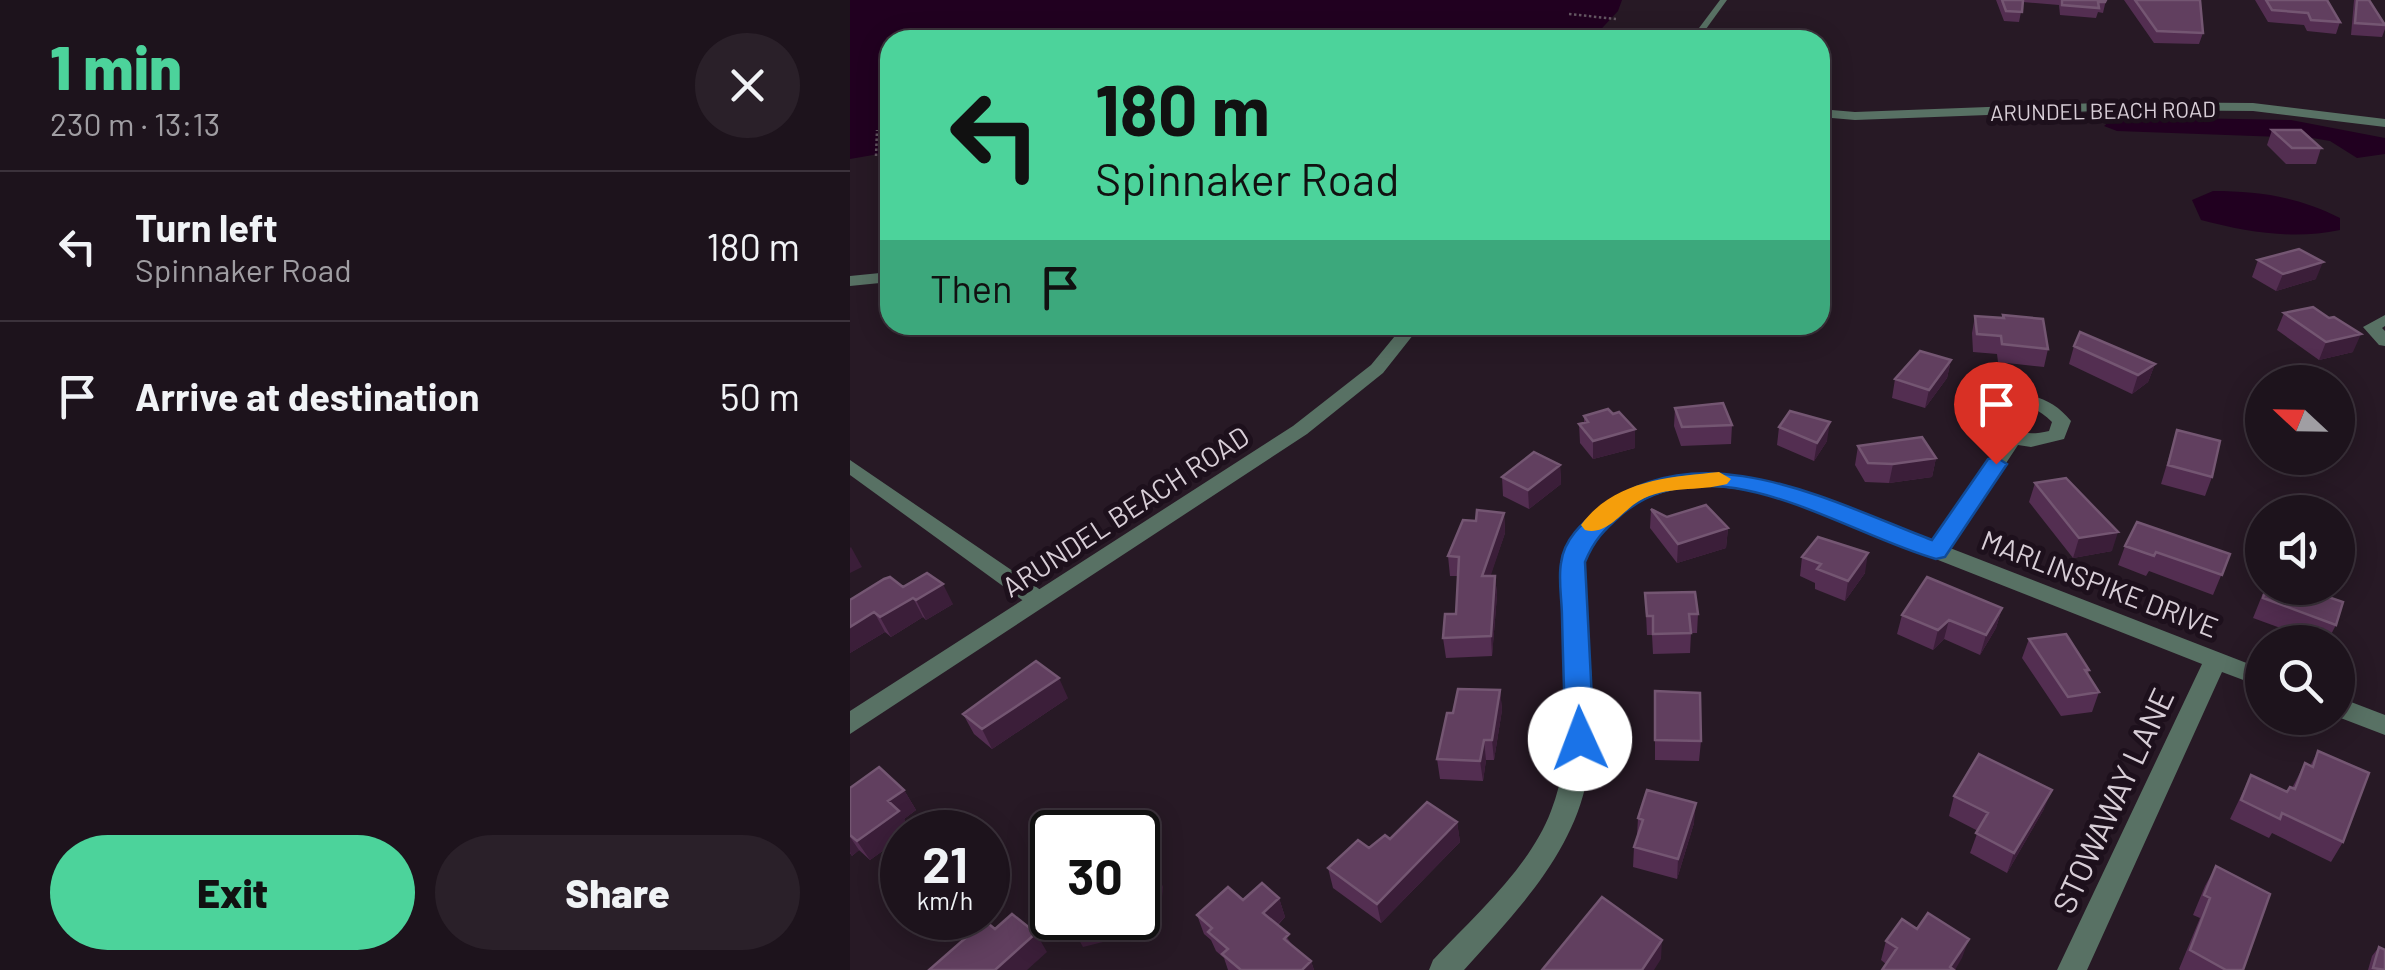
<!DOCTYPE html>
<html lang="en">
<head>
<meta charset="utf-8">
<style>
  :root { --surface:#1d131c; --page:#2a2029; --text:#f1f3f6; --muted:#a09ea3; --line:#3b323b; --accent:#4cd39b }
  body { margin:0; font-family:Barlow,sans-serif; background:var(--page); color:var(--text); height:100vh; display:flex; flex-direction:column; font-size:38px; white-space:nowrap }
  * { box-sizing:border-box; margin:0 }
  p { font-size:32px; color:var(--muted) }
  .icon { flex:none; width:55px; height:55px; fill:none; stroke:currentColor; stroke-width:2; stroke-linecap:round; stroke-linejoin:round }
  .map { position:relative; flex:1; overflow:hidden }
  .sheet { display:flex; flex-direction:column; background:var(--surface); width:850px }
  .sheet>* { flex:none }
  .banner { position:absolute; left:30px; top:30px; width:950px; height:305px; border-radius:30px; box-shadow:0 5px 25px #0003,0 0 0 2px var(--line); background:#4cd39b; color:#111; overflow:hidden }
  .needle { width:65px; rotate:292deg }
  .tools { position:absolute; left:1395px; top:365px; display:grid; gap:20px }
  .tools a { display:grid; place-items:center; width:110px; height:110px; border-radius:50%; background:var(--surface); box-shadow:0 5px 25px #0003,0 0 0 2px var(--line); font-size:50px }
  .speed { position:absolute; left:30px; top:810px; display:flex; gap:20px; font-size:50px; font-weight:700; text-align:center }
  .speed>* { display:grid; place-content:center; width:130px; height:130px; border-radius:50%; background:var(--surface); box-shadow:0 5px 25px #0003,0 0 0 2px var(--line); line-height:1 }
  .speed small { font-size:25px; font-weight:400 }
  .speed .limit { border:5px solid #111; border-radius:15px; background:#fff; color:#111 }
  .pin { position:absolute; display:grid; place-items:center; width:85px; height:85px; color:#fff; margin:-102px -42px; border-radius:50% 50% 50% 0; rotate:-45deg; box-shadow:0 0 10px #0007 }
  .pin .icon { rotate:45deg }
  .me { position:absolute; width:110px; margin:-55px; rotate:358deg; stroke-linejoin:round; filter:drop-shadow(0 0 8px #0008) }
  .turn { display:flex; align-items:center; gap:35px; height:210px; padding:0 50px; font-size:45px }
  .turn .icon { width:130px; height:130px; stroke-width:2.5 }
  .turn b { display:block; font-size:70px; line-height:85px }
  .then { display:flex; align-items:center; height:95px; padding:0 50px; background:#0003; gap:20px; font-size:38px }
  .round { display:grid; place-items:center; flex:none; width:105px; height:105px; border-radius:52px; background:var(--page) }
  .headline { display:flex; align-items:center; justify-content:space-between; height:170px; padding:0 50px }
  h1 { font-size:60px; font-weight:800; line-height:75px; color:var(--accent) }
  .primary-button { display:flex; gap:20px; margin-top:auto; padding:20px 50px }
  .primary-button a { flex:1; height:115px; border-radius:60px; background:var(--accent); color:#111; font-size:40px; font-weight:800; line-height:115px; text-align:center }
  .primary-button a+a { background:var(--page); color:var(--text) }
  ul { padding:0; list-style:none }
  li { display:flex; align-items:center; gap:30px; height:150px; padding:0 50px; border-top:2px solid var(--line) }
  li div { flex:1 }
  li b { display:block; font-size:38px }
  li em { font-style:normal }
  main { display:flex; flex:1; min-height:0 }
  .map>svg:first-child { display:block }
</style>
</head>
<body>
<main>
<section class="sheet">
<div class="headline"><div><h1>1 min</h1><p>230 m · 13:13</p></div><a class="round"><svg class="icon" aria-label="close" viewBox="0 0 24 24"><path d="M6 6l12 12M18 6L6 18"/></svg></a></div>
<ul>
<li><svg class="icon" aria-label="left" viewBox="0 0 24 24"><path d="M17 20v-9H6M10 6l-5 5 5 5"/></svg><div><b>Turn left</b><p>Spinnaker Road</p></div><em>180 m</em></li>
<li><svg class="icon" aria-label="arrive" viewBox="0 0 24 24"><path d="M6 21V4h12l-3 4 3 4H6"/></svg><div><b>Arrive at destination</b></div><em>50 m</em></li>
</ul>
<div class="primary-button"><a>Exit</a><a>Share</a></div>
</section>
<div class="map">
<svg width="1535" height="970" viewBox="0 0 1535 970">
  <rect width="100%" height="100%" fill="#271925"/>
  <path fill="#210020" d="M0 0H772L768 11 741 40H40V152L0 159Z
    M1289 117 1441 120 1535 138V154L1507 158 1480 141 1462 138 1267 131 1254 126 1261 120Z
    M1363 191C1410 191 1448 197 1490 218V230C1443 240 1397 232 1351 220L1342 200Z"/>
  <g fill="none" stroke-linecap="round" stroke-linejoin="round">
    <path stroke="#635661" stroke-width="2.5" stroke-dasharray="2.5 2.5" stroke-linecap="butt" d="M719 14 766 19
      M26 156 27 130"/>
    <path fill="#587164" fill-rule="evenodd" d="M870 0H877L848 40H840Z"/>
    <path fill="#587164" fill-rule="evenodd" d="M40 272V282L0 286V276Z
      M1535 315V326L1532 328 1535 331V346L1529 345 1513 327Z
      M1169 394C1191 396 1207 404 1221 421L1214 439 1181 447 1168 445 1100 548 1412 669V687L1372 672 1237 970H1207L1352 664 928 497C881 486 830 479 786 504 767 514 745 529 737 551 727 578 737 613 739 642 743 687 745 734 737 779 722 856 664 914 614 970H579L583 960C624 916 679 869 701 811 722 757 719 696 715 638 714 616 710 592 711 570 713 542 734 518 757 503 861 437 981 503 1082 542L1153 439 1131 422 1132 408 1143 399ZM1161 405C1178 404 1190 410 1202 422L1199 431C1177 436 1168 433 1149 420L1150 410Z
      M0 460 195 593 198 599 195 605H179L0 475Z
      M1488 697 1535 715V735L1488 717Z"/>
    <path fill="#587164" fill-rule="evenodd" d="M1274 102 1403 103 1535 119V127L1403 111 1274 110 1005 120 970 117V109L1005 112Z
      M554 325H571L533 373 457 434 0 734V711L443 426 521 365Z"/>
  </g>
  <path fill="#532e51" d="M1146 0H1256L1253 13 1248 12 1246 18 1210 15 1209 5 1173 2 1169 22 1154 21Z
    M1274 0H1350L1353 33 1349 44 1304 43Z
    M1405 0H1477L1490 22 1486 34 1457 31 1454 25 1418 22Z
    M1504 0H1519L1535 23V29L1532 37 1501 35Z
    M1422 130 1471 148 1466 164H1436L1417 145Z
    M1408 260 1466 279 1426 291 1402 277Z
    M1434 313 1503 352 1469 360 1427 330Z
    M1125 316 1198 349 1194 367 1148 362 1147 354 1123 352 1122 333Z
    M1224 346 1305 364 1298 382 1282 394 1219 364Z
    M1101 360 1097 378 1075 408 1042 398 1045 379Z
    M825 408 882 425 881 444 831 446 824 426Z
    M763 414 785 429V448L743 459 730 443 729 424 734 423V416Z
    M929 427 977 441 964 461 927 445Z
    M1327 430 1362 477 1355 496 1311 484Z
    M1008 446 1086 458 1082 477 1039 483 1015 482 1005 465Z
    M710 465 711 484 679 509 653 496 652 477Z
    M1185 483 1262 551 1223 558 1179 502Z
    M801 509 817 517 878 528 876 548 827 563 800 528Z
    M654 513 655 533 640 576H645L647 595 642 656 596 658 593 638 606 614 608 576H600L598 556 626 521Z
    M1275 546 1380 554 1363 595 1299 571 1296 576 1268 565Z
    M952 557 1015 573 995 601 965 589V583L950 576Z
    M53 587 103 604 76 620 73 617 41 637 35 632 0 653V600Z
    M1415 588 1486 625 1477 642H1469L1403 618Z
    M795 593 848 614 847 633H841L840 653 803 654 802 635H797Z
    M1152 608 1146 628 1130 655 1094 639 1083 650 1047 634 1052 615Z
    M1179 639 1239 670 1238 675 1249 692 1242 712 1211 716 1172 658Z
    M650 690 652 710 644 760H636L633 781 590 779 587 759 603 713Z
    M805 691 851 741 849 761 805 760Z
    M218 698 142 749 124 734 113 714Z
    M1468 751 1493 842 1481 862 1422 833 1419 838 1380 819 1401 775 1437 792 1442 788 1455 763 1460 766Z
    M0 788 54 790 66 810 54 819 61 830 52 832V837L20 860 9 850 2 856 0 853Z
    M1104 796 1194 809 1157 873 1120 853 1128 831 1099 816Z
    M788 818 844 823 827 879 783 867 784 847 787 836Z
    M607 822 610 842 531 923 483 888 478 868 519 848Z
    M1366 866 1393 970H1330L1329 969 1350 918 1343 915 1355 886Z
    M429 898 435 917 428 925 443 946 461 961 464 970H378L374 958 366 951 361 940 354 934 347 915 393 900Z
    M1036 941 1112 958 1036 964 1031 960Z
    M1529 947 1535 970H1518L1522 956Z"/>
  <path fill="#3b1e39" d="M1473 262 1466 279 1426 291 1433 274Z
    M1511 334 1503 352 1469 360 1476 342Z
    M1101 360 1097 378 1075 408 1079 390Z
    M1305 364 1298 382 1282 394 1288 375Z
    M980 422 977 441 964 461 967 443Z
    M785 429V448L743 459V441Z
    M1086 458 1082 477 1039 483 1043 464Z
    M710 465 711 484 679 509 678 490Z
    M654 513 655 533 634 596 632 576Z
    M878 528 876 548 827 563 828 544Z
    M1268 532 1262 551 1223 558 1229 538Z
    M1 547 12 567 0 573V548Z
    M1018 553 1015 573 995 601 998 581Z
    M645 576 647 595 642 656 641 636Z
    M93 584 103 604 76 620 66 600Z
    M63 598 73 617 41 637 30 617Z
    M1152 608 1146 628 1130 655 1136 635Z
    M24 612 35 632 0 653V627Z
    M1099 620 1094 639 1083 650 1088 630Z
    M209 678 218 698 142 749 132 729Z
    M650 690 652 710 644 760 642 740Z
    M634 740 636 760 633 781 630 761Z
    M54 790 66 810 54 819 61 830 58 832H52V837L20 860 7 841 38 801Z
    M1202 790 1194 809 1157 873 1164 853Z
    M846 803 844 823 827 879 828 859Z
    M607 822 610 842 531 923 527 904Z
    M0 837 9 850 2 856 0 852Z
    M305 867 313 887 309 928 233 947 222 928 263 918H288V912Z
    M429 898 435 917 420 932 413 913Z
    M186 933 197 952 177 970H145Z
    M1119 939 1112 958 1105 970H1099Z
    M812 940 811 959 804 970H792Z
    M461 961 464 970H452Z"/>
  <path fill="#613f5f" stroke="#745672" stroke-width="2.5" d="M1152 0H1173L1172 12 1156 11Z
    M1212 0H1256L1255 2H1248L1249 8 1212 5Z
    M1285 0H1350L1353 33 1307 31Z
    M1416 0H1477L1490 22 1461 20 1458 13 1422 10Z
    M1507 0H1519L1535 25 1505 23Z
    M1422 130H1451L1471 148H1442Z
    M1449 249 1473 262 1433 274 1408 260Z
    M1463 307 1479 318 1484 317 1511 334 1476 342 1434 313Z
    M1153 315 1193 319 1198 349 1152 344 1151 336 1127 334 1125 316 1154 318Z
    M1230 332 1305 364 1288 375 1224 346Z
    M1070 351 1101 360 1079 390 1045 379Z
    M873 403 882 425 832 427 825 408Z
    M758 409 763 414 769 412 785 429 743 441 729 424 738 422 734 416Z
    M940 411 980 422 967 443 929 427Z
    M1327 430 1370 441 1362 477 1318 465Z
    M1072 437 1086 458 1043 464 1018 463 1008 446Z
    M684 452 710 465 678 490 652 477Z
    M1216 478 1268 532 1229 538 1185 483Z
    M856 505 878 528 828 544 801 509 817 517Z
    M627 510 654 513 632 576H645L641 636 593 638 595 614H606L609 557 598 556 613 520 626 521Z
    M1287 522 1380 554 1372 575 1306 552 1304 556 1275 546Z
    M968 537 1018 553 998 581 967 569 971 564 952 557Z
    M77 573 93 584 66 600 63 598 30 617 24 612 0 627V600L34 579 40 577 53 587Z
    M1077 577 1152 608 1136 635 1099 620 1088 630 1052 615Z
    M1416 588H1452L1493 602 1486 625 1413 598Z
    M845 592 848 614H839L841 633 803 634V616H797L795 593Z
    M1216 634 1239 670H1235L1249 692 1218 697 1179 639Z
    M186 661 209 678 132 729 113 714Z
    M608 689 650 690 642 740H634L630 761 587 759 597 713H603Z
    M805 691 850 693 851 741 805 740Z
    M1468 751 1519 773 1493 842 1432 813 1430 819 1391 800 1401 775 1437 792 1440 787 1445 789 1455 763 1463 767Z
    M1129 754 1202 790 1164 853 1126 833 1138 813 1104 796Z
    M29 767 54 790 38 801 49 811 7 841 0 835V788Z
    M797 790 846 803 828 859 784 847 793 820 788 818Z
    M577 802 607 822 527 904 478 868 508 840 519 848 535 835 540 839Z
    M1366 866 1420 894 1393 970H1376L1340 950 1360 898 1354 895Z
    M305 867 301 908 288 912V870Z
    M412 883 429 898 413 913 439 934 434 939 461 961 452 970H391L372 954 378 949 358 932 362 928 347 915 378 887 393 900Z
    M752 897 812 940 792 970H692Z
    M1078 913 1119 939 1100 967 1104 970H1032L1047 948 1036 941 1052 919 1067 929Z
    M162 914 186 933 145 970H79L135 921 145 929Z
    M224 918H263L222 928Z
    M1529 947 1535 950V970L1523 968Z"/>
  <path fill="#1a73e8" stroke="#114b97" stroke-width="2.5" d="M1146 457 1157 464 1095 557 1086 559C993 533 863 439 772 514 754 530 744 540 735 562L744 739 740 747 730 750 720 747 716 739C714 698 713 657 712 617 712 600 708 580 711 563 714 539 732 523 750 509 849 430 980 501 1082 540L1138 459Z"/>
  <path fill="#f59e0b" d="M869 472 881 479 877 484C848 492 816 485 789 501 772 511 757 536 735 530L731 525C764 480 819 477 869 472Z"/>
  <g text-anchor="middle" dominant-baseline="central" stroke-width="10" stroke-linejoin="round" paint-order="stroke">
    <g font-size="22" fill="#d8ced7" stroke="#1d101c">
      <text transform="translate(1253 110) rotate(-1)">ARUNDEL BEACH ROAD</text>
    </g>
    <g font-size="28" fill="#d8ced7" stroke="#1d101c">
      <text transform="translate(275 511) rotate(-33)">ARUNDEL BEACH ROAD</text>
      <text transform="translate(1250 583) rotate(21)">MARLINSPIKE DRIVE</text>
    </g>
    <g font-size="32" fill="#d8ced7" stroke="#1d101c">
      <text transform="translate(1262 800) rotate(-65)">STOWAWAY LANE</text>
    </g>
  </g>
</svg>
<div class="tools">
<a><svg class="needle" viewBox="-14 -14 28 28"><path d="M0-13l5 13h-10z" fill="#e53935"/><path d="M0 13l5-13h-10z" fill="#a09ea3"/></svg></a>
<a><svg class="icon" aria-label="sound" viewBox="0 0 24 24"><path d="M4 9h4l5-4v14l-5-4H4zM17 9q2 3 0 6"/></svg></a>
<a><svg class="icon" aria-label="search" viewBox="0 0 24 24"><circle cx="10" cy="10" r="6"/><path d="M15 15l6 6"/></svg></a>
</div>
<div class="speed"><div>21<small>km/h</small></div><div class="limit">30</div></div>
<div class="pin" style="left:1146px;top:464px;background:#d93025"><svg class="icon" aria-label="arrive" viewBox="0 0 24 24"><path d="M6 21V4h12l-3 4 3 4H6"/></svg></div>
<svg class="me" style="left:730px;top:739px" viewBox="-20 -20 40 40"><circle r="19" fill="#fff"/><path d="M0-13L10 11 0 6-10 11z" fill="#1a73e8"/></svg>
<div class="banner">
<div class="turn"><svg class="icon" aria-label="left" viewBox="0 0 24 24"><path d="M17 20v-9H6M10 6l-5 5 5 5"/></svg><div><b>180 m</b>Spinnaker Road</div></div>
<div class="then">Then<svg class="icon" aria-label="arrive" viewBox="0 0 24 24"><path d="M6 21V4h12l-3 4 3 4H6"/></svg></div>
</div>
</div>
</main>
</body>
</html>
